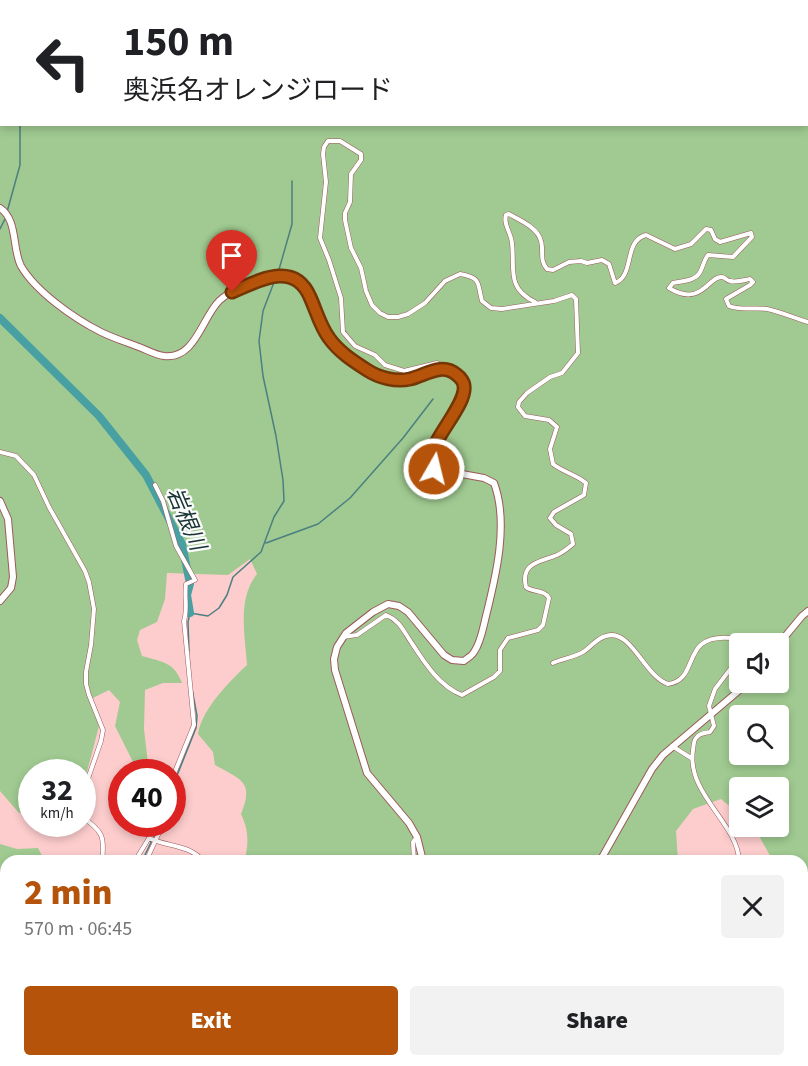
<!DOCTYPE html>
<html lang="en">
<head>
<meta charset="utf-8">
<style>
  :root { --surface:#fff; --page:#f2f2f2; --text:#202124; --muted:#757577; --accent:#b45309 }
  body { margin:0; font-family:"Source Sans 3","Noto Sans JP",sans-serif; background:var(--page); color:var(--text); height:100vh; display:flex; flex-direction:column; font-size:22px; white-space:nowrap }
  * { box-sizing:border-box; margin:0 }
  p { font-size:20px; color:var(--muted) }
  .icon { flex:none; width:33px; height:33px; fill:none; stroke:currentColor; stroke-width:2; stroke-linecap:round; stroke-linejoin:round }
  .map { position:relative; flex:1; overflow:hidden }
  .side { position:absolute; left:0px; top:855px; width:808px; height:212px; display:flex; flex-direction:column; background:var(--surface); border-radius:18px 18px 0 0; box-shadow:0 3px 9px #0003 }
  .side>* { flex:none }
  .top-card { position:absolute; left:0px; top:0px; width:808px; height:126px; box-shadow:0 3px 9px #0003; background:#fff; color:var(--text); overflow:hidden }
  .fabs { position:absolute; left:729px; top:633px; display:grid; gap:12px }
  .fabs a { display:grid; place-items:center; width:60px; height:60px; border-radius:6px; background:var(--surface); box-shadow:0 3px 9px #0003; font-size:30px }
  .speed { position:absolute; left:18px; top:759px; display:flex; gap:12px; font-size:30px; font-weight:700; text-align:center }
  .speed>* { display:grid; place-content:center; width:78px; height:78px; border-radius:50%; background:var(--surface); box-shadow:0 3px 9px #0003; line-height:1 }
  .speed small { font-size:15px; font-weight:400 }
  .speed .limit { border:9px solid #d22; background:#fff; color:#111 }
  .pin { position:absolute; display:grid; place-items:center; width:51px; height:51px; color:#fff; margin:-62px -26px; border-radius:50% 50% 50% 0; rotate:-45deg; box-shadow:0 0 6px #0007 }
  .pin .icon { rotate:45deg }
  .me { position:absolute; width:66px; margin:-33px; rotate:8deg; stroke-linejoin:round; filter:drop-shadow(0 0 4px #0008) }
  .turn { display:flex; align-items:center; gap:21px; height:126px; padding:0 24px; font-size:27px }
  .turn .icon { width:78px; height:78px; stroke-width:2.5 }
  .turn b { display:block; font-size:42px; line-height:51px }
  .round { display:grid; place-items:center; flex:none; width:63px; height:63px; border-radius:6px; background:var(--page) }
  .summary { display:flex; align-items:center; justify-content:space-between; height:102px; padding:0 24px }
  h1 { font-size:36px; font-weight:800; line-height:45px; color:var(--accent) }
  .primary-button { display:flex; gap:12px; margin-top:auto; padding:12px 24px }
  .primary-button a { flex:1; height:69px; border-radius:6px; background:var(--accent); color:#fff; font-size:24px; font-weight:800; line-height:69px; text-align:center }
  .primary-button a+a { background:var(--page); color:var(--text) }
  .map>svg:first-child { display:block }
</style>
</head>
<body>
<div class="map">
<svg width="808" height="1066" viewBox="0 0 808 1066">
  <rect width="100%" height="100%" fill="#fdcdcd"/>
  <path fill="#a0ca91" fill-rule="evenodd" d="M0 0H808V920L803 913 802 861H773L754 827 778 826V788H740L739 814 721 799 693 809 676 831 678 861H244C249 845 249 830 241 814 254 782 242 780 215 765L213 752 198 734C202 709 229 682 247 665 245 635 237 599 257 574L250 559 228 575 167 573 165 599 157 622 140 630 137 640 142 656C163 662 174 662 182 683H163L145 690 144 729 149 772H134L133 762 115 726 120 702 109 690 91 699 99 726 83 787 82 772H32L31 811 19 813 0 791ZM2 2H807V124H2ZM740 644H778V682H740ZM740 716H778V754H740Z
    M0 844 17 849 38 848 45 861H6V894L0 888Z
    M334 1060 399 1061 410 1066H323Z
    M480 1060 645 1061 642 1066H478Z
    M204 1061H242V1066H211Z
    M733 1061V1060L764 1061V1066H728Z"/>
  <path fill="#48a0a3" stroke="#4b7f81" stroke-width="1.5" d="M6 1050V1060L19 1061 40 1066H0V1053Z"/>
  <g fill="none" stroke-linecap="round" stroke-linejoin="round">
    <path stroke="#4b7f81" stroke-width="1.5" d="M7 212 20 165V124
      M0 229 5 219
      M278 273 292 224V181
      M266 543 318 524 350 498 403 438 433 399
      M189 651 188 622 190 613 208 616 219 608 227 595 233 577 261 552 274 517 284 501 283 480 276 436 263 376 259 341 263 311 276 277
      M172 788 196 728 197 716 192 689
      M142 861 160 824
      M0 954C9 965 4 984 0 996
      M40 1066 42 1060
      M675 1066 678 1060"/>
    <path stroke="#48a0a3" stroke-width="8" d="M0 318 99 416 146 475 182 544 190 584 187 595 190 613"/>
    <g stroke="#9d595c" stroke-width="5">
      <path id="street" d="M535 302C506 288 515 269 512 243 511 233 503 224 506 215L509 214C520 220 538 228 541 241 544 251 539 260 547 269L553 270 569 262 581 261 587 263 602 260 609 264 615 283C635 276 623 241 646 235L675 249 691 244 706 229 711 230 715 239 720 242 751 233 752 237 733 257 708 255C704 260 704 264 701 270 697 281 683 281 673 283L669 288C702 308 709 275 722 277 725 277 727 281 730 281 736 283 744 280 750 279L753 282 750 285 726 299 729 306C741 311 754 307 767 309 781 312 794 318 808 322
        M0 452 16 456 34 475 49 507 85 571 89 582 94 609 91 645 86 672V684L89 695 103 730 101 741 82 796
        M155 485 163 501 176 546 195 580 186 584C184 597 188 609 184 621L194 725 172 779
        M343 637 357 635 386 615C399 620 403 630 411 642 424 662 439 686 462 695L494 677 500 671V650L508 638 538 630 543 625 549 598C544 589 533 593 526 587 520 562 541 562 557 555 564 552 568 548 573 544L571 534 556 525 550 518 554 512 584 495 586 483C577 475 563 472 553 464L550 449 557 427 549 420 525 416 518 407 519 402 527 393 550 377 562 373 578 353 576 299 572 295 554 301 502 309 491 308 482 301C477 283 482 278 460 274L445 281 425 303 408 314 398 317H388L380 313 372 305 366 291 361 268 351 248 345 220V213L350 202 351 174 361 160V154L340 141H328L324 147 323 154 326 182 320 238 329 260 341 298 343 332 355 346 375 355 385 365 404 371 437 363 442 368
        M553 663C562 659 575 657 583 652 591 647 597 638 606 636 631 628 644 676 668 684 701 680 679 633 731 638L737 643 738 659 715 689 709 706 714 726 710 732C706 733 700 733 697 737 693 740 694 745 693 750 686 794 738 823 739 861
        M672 746 691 758
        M82 817C103 831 105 837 102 861
        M135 861 149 838C167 847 189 844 203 861
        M146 861 163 824
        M414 861 413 842 417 837
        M0 900 6 899
        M0 916 6 925
        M0 950 6 956
        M0 1010 6 990
        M0 1016 6 1017
        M203 1060 211 1066
        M460 1060 466 1066
        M704 1060 713 1066
        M95 1066 96 1060
        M258 1066 260 1060
        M319 1066 325 1060
        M478 1066 480 1060"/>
    </g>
    <g stroke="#9d595c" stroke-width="8">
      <path id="secondary" d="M0 208C18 220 12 249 21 266 36 292 75 319 101 332 113 338 126 342 139 347 147 350 156 355 164 356 195 360 202 318 219 301 229 291 262 276 276 275 315 274 315 323 335 347 344 357 359 366 372 373 382 379 395 380 407 379 424 378 441 360 457 375 460 377 464 382 464 386 466 404 435 435 431 455 431 459 433 465 434 469L484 478 494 483C509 523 496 576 486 616 483 628 481 642 474 652 472 656 467 658 464 661L452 660 444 655 408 612 399 606 388 604 373 612 346 633 337 647 334 659 335 670 367 773 409 823 417 837 423 861
        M0 501 8 519 13 577 11 588 0 601
        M778 645 802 616 808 611
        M600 861 652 769 663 755 749 682"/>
    </g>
    <g stroke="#fff" stroke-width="9">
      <path id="highway" d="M0 1041 6 1039
        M102 1060 113 1066"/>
    </g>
    <use href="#street" stroke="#fff" stroke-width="4"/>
    <use href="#secondary" stroke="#fff" stroke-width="6"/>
    <use href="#highway" stroke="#97bef8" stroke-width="8"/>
    <g stroke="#6c4a4b" stroke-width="4">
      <path id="rail" d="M0 1035 6 1033
        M196 1060 205 1066"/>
    </g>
    <use href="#rail" stroke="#fcfcfc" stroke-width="1.5" stroke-dasharray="4.5" stroke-linecap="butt"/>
  </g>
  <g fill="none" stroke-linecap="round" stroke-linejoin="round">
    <g stroke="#753606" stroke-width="15">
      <path id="route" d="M232 292C258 281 294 260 310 297 316 310 320 326 329 338 339 352 353 361 367 370 379 378 396 382 410 379 426 375 442 362 457 375 460 377 464 382 464 386 467 403 435 436 431 455 431 459 433 465 434 469"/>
    </g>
    <use href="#route" stroke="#b45309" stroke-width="10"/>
  </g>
  <g text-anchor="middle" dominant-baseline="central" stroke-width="4.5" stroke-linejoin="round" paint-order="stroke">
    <g font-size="22" font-style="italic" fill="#173334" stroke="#fcfcfc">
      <text transform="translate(186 519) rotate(67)">岩根川</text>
    </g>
  </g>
</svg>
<div class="fabs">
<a><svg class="icon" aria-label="sound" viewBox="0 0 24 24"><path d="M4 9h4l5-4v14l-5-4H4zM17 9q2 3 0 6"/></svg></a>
<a><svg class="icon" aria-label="search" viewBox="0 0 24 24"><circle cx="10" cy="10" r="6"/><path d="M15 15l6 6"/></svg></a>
<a><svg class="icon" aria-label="layers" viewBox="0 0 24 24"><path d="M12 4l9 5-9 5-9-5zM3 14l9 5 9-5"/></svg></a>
</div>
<div class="speed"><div>32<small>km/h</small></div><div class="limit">40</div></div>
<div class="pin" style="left:232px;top:292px;background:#d93025"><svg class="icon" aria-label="arrive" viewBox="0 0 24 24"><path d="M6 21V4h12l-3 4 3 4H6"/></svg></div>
<svg class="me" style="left:434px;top:469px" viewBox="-20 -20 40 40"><circle r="17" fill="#b45309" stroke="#fff" stroke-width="3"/><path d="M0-11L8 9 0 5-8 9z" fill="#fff"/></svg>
<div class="top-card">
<div class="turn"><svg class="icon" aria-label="left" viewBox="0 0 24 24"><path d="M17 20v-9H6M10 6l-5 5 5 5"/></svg><div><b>150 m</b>奥浜名オレンジロード</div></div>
</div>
<section class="side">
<div class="summary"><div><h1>2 min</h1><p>570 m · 06:45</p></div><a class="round"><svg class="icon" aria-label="close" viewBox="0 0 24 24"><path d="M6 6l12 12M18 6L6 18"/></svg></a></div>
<div class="primary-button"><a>Exit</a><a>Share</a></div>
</section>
</div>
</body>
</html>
